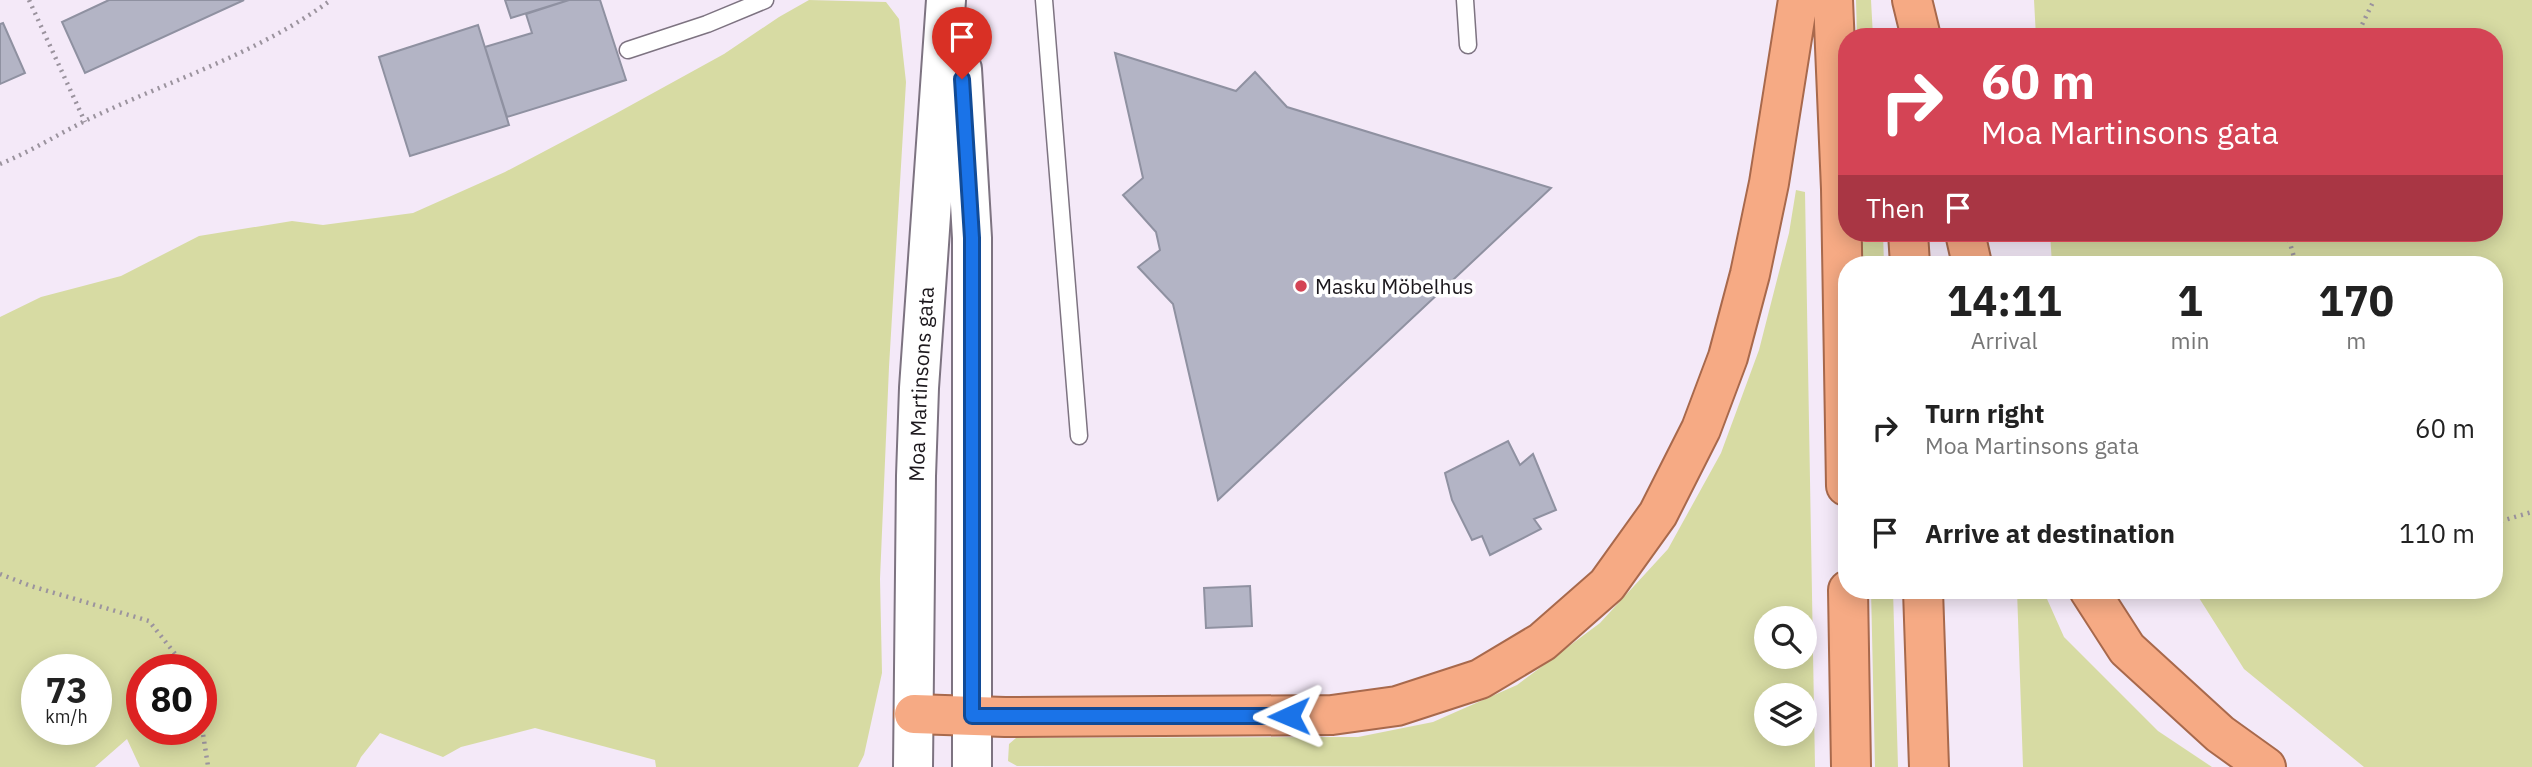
<!DOCTYPE html>
<html lang="en">
<head>
<meta charset="utf-8">
<style>
  :root { --surface:#fff; --page:#f2f2f2; --text:#222; --muted:#767676 }
  body { margin:0; font-family:"IBM Plex Sans",sans-serif; background:var(--page); color:var(--text); height:100vh; display:flex; flex-direction:column; font-size:26px; white-space:nowrap }
  * { box-sizing:border-box; margin:0 }
  p { font-size:23px; color:var(--muted) }
  .icon { flex:none; width:38px; height:38px; fill:none; stroke:currentColor; stroke-width:2; stroke-linecap:round; stroke-linejoin:round }
  .map { position:relative; flex:1; overflow:hidden }
  .side { position:absolute; left:1838px; top:256px; width:665px; height:343px; display:flex; flex-direction:column; background:var(--surface); border-radius:28px; box-shadow:0 4px 18px #0003 }
  .side>* { flex:none }
  .banner { position:absolute; left:1838px; top:28px; width:665px; height:214px; border-radius:28px; box-shadow:0 4px 18px #0003; background:#d44455; color:#fff; overflow:hidden }
  .tools { position:absolute; left:1754px; top:606px; display:grid; gap:14px }
  .tools a { display:grid; place-items:center; width:63px; height:63px; border-radius:50%; background:var(--surface); box-shadow:0 4px 18px #0003; font-size:35px }
  .speed { position:absolute; left:21px; top:654px; display:flex; gap:14px; font-size:35px; font-weight:700; text-align:center }
  .speed>* { display:grid; place-content:center; width:91px; height:91px; border-radius:50%; background:var(--surface); box-shadow:0 4px 18px #0003; line-height:1 }
  .speed small { font-size:18px; font-weight:400 }
  .speed .limit { border:10px solid #d22; background:#fff; color:#111 }
  .pin { position:absolute; display:grid; place-items:center; width:60px; height:60px; color:#fff; margin:-72px -30px; border-radius:50% 50% 50% 0; rotate:-45deg; box-shadow:0 0 7px #0007 }
  .pin .icon { rotate:45deg }
  .me { position:absolute; width:77px; margin:-38px; rotate:269deg; stroke-linejoin:round; filter:drop-shadow(0 0 5px #0008) }
  .turn { display:flex; align-items:center; gap:24px; height:147px; padding:0 28px; font-size:32px }
  .turn .icon { width:91px; height:91px; stroke-width:2.5 }
  .turn b { display:block; font-size:49px; line-height:60px }
  .then { display:flex; align-items:center; height:66px; padding:0 28px; background:#0003; gap:14px; font-size:26px }
  .eta { display:flex; justify-content:space-evenly; align-items:center; height:119px; text-align:center }
  .eta b { font-size:42px; font-weight:800; line-height:49px }
  ul { padding:0; list-style:none }
  li { display:flex; align-items:center; gap:21px; height:105px; padding:0 28px }
  li div { flex:1 }
  li b { display:block; font-size:26px }
  li em { font-style:normal }
  .map>svg:first-child { display:block }
</style>
</head>
<body>
<div class="map">
<svg width="2532" height="767" viewBox="0 0 2532 767">
  <rect width="100%" height="100%" fill="#f4e9f8"/>
  <path fill="#d7dba3" fill-rule="evenodd" d="M809 0 886 2 899 19 906 82 889 367 880 579 882 673 864 755 858 767H656L655 760 535 728 461 747 443 757 380 733 361 757 356 767H140L127 739 95 767H0V317L41 297 121 276 199 236 292 221 323 225 413 213 505 172 615 114 724 54 779 17ZM96 670V730H37V670ZM201 670V730H142V670Z
    M1856 0H1871L1873 37H1857Z
    M2034 0H2532V767H2364L2244 669 2194 590H2494V264H2052L2050 233H2494V37H2036Z
    M1796 190 1805 192 1815 767 1017 766 1008 761 1009 744 1016 738 1358 737 1433 722 1517 685 1600 623 1668 549 1721 453 1759 350 1789 233ZM1766 618H1804V656H1766ZM1766 695H1804V733H1766Z
    M1862 233H1883L1884 264H1862Z
    M1871 590H1893L1898 767H1875Z
    M2017 590H2043L2064 637 2158 731 2212 767H2023Z"/>
  <path fill="#b3b4c5" stroke="#8f91a1" stroke-width="2" d="M109 0H244L85 73 62 22Z
    M505 0H569L511 18Z
    M569 0H600L626 80 507 117 485 47 532 33 526 14Z
    M3 23 25 73 0 84V24Z
    M478 25 509 125 410 156 379 57Z
    M1115 53 1236 91 1255 72 1287 107 1551 188 1218 500 1173 304 1138 267 1160 250 1156 232 1123 195 1143 178Z
    M1508 441 1520 465 1533 454 1556 510 1534 519 1541 529 1490 555 1482 536 1472 540 1452 500 1445 473Z
    M1250 586 1252 626 1206 628 1204 588Z"/>
  <g fill="none" stroke-linecap="round" stroke-linejoin="round">
    <g stroke="#7d7381" stroke-width="19">
      <path id="service" d="M1044 0 1079 436
        M1465 0 1468 45
        M628 50 707 24 765 0"/>
    </g>
    <g stroke="#7d7381" stroke-width="42">
      <g id="tertiary">
        <path d="M962 69 972 238V767"/>
        <path id="s1" d="M913 767 916 476 919 388 946 0"/>
      </g>
    </g>
    <g stroke="#a8694c" stroke-width="42">
      <path id="trunk" d="M1833 0 1841 189 1846 486
        M1912 0 1921 37
        M1908 233 1910 264
        M1965 233 1972 264
        M1848 590 1851 767
        M1923 590 1929 767
        M2089 590 2127 649 2220 734 2266 767
        M914 714 1005 717 1332 715 1397 706 1480 679 1542 642 1607 585 1658 514 1701 429 1728 357 1750 274 1769 183 1798 0"/>
    </g>
    <path stroke="#9b939e" stroke-width="4.5" stroke-dasharray="2 5" stroke-linecap="butt" d="M29 0 85 122
      M2356 37 2374 0
      M0 164C32 151 60 133 91 118 171 80 259 53 331 0
      M2287 233 2296 264
      M2494 523 2532 512
      M0 574 31 586 149 621 188 670
      M201 721 208 766"/>
    <use href="#service" stroke="#fff" stroke-width="16"/>
    <use href="#tertiary" stroke="#fff" stroke-width="38"/>
    <use href="#trunk" stroke="#f6aa84" stroke-width="38"/>
  </g>
  <g fill="none" stroke-linecap="round" stroke-linejoin="round">
    <g stroke="#114b97" stroke-width="18">
      <path id="route" d="M962 79 972 238V716H1289"/>
    </g>
    <use href="#route" stroke="#1a73e8" stroke-width="12"/>
  </g>
  <circle fill="#d44455" stroke="#fff" stroke-width="2.5" cx="1301" cy="286" r="7"/>
  <g text-anchor="middle" dominant-baseline="central" stroke-width="7" stroke-linejoin="round" paint-order="stroke">
    <g font-size="21" fill="#1c181d" stroke="#fff" text-anchor="start">
      <text x="1315" y="286">Masku Möbelhus</text>
    </g>
    <g font-size="21" fill="#1c181d" stroke="#fff">
      <text stroke="none"><textPath href="#s1" startOffset="383">Moa Martinsons gata</textPath></text>
    </g>
  </g>
</svg>
<div class="tools">
<a><svg class="icon" aria-label="search" viewBox="0 0 24 24"><circle cx="10" cy="10" r="6"/><path d="M15 15l6 6"/></svg></a>
<a><svg class="icon" aria-label="layers" viewBox="0 0 24 24"><path d="M12 4l9 5-9 5-9-5zM3 14l9 5 9-5"/></svg></a>
</div>
<div class="speed"><div>73<small>km/h</small></div><div class="limit">80</div></div>
<div class="pin" style="left:962px;top:79px;background:#d93025"><svg class="icon" aria-label="arrive" viewBox="0 0 24 24"><path d="M6 21V4h12l-3 4 3 4H6"/></svg></div>
<svg class="me" style="left:1289px;top:716px" viewBox="-20 -20 40 40"><path d="M0-17L14 15 0 8-14 15z" fill="#1a73e8" stroke="#fff" stroke-width="4"/></svg>
<div class="banner">
<div class="turn"><svg class="icon" aria-label="right" viewBox="0 0 24 24"><path d="M7 20v-9h11M14 6l5 5-5 5"/></svg><div><b>60 m</b>Moa Martinsons gata</div></div>
<div class="then">Then<svg class="icon" aria-label="arrive" viewBox="0 0 24 24"><path d="M6 21V4h12l-3 4 3 4H6"/></svg></div>
</div>
<section class="side">
<div class="eta">
<div><b>14:11</b><p>Arrival</p></div>
<div><b>1</b><p>min</p></div>
<div><b>170</b><p>m</p></div>
</div>
<ul>
<li><svg class="icon" aria-label="right" viewBox="0 0 24 24"><path d="M7 20v-9h11M14 6l5 5-5 5"/></svg><div><b>Turn right</b><p>Moa Martinsons gata</p></div><em>60 m</em></li>
<li><svg class="icon" aria-label="arrive" viewBox="0 0 24 24"><path d="M6 21V4h12l-3 4 3 4H6"/></svg><div><b>Arrive at destination</b></div><em>110 m</em></li>
</ul>
</section>
</div>
</body>
</html>
